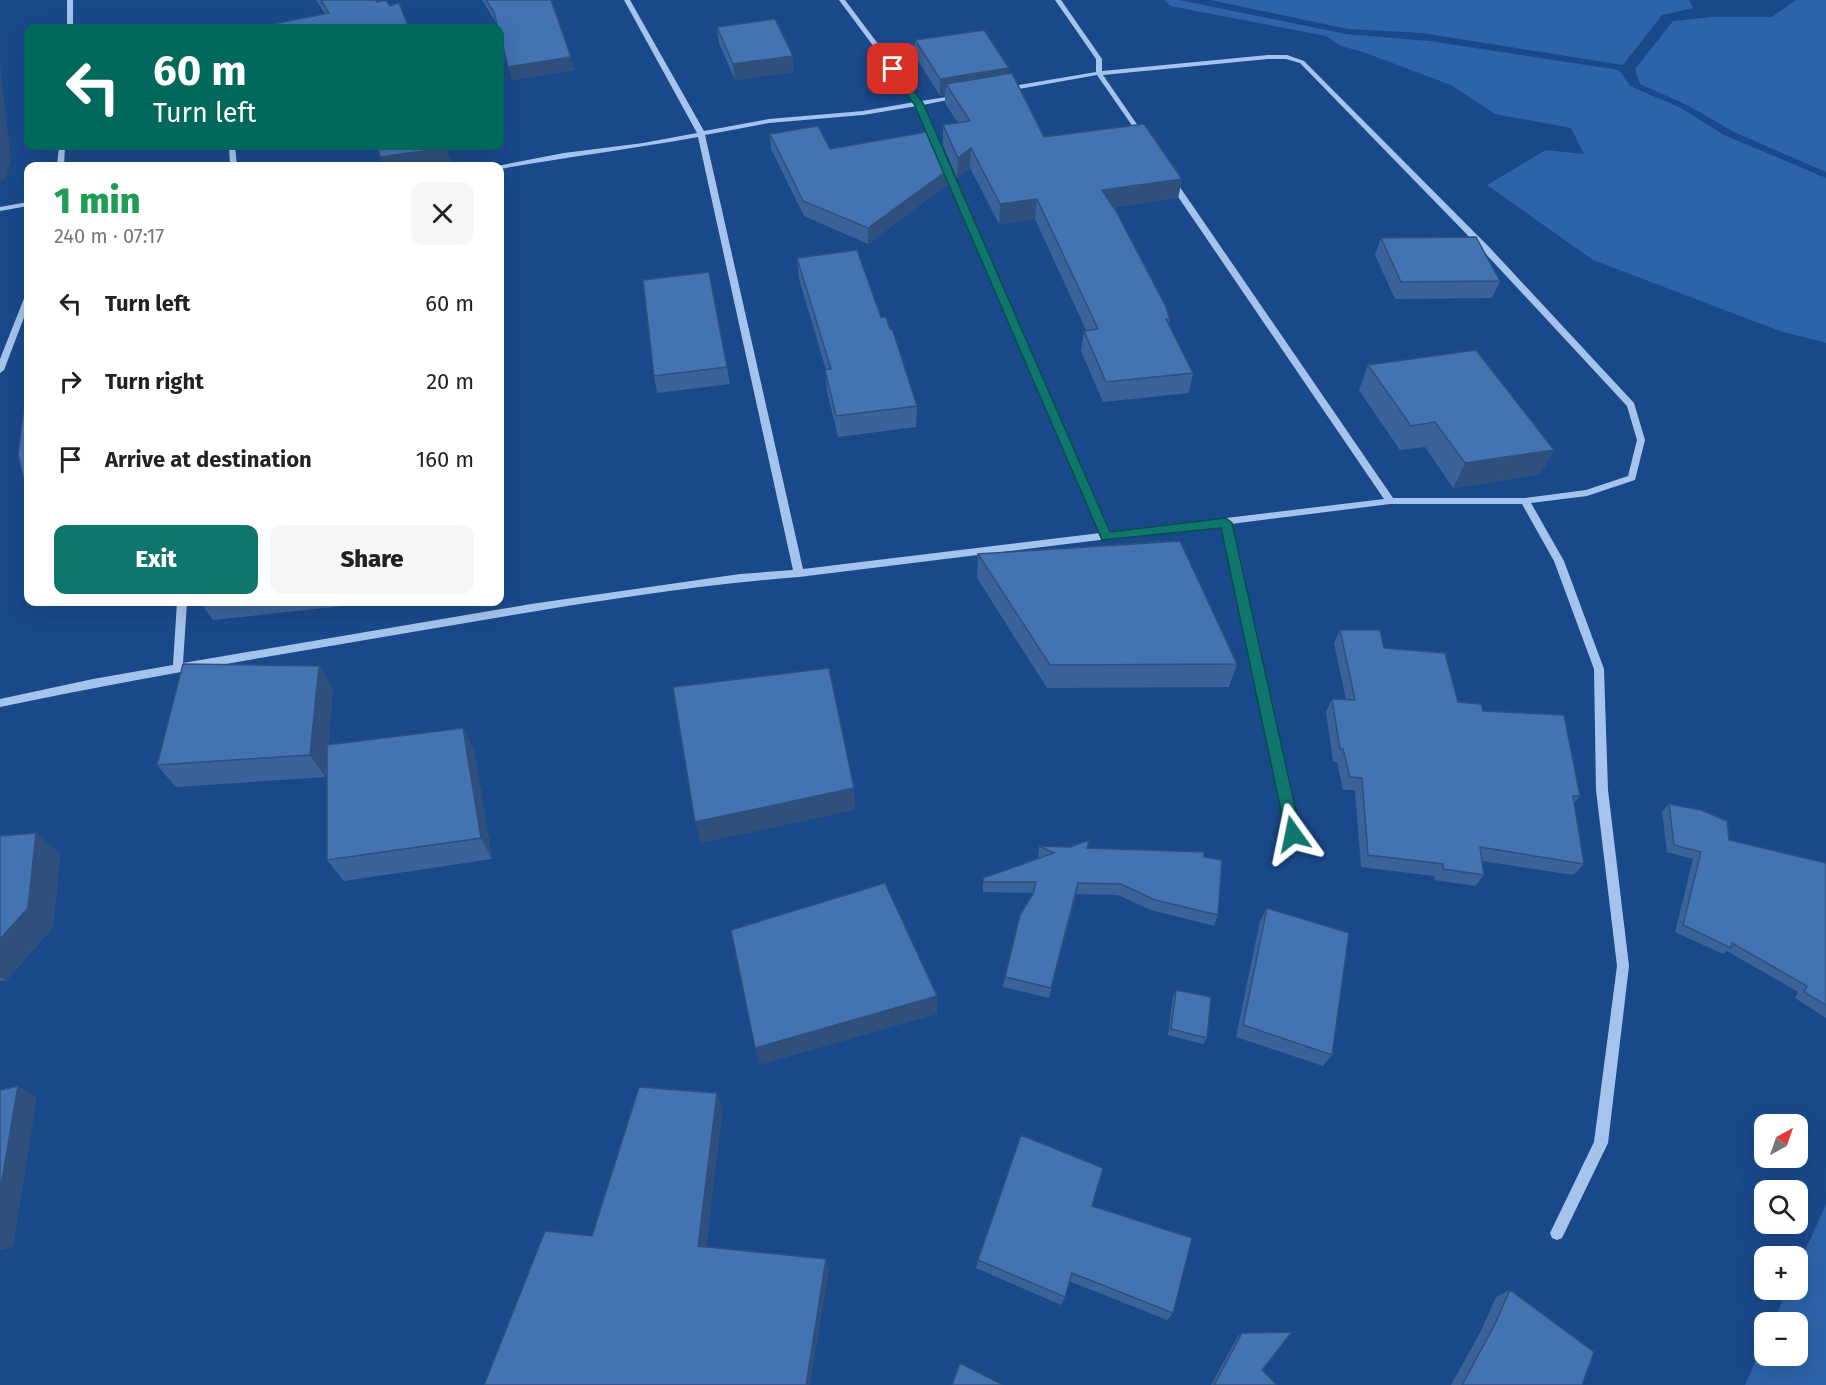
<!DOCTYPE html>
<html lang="en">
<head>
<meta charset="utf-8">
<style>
  :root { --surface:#fff; --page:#f6f6f6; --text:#222; --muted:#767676; --accent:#0f766e }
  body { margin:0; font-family:"Fira Sans",sans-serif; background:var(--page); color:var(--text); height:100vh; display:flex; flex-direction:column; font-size:22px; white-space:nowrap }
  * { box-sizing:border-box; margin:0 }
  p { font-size:20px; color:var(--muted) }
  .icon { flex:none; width:33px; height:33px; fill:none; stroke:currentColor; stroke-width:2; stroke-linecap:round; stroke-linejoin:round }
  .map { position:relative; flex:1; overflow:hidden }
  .panel { position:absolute; left:24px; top:162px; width:480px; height:444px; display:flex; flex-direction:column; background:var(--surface); border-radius:12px; box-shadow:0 6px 24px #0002 }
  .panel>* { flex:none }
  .hud { position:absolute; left:24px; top:24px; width:480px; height:126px; border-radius:12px; box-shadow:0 6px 24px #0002; background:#00695c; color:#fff; overflow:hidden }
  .needle { width:39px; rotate:40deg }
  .fabs { position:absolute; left:1754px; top:1114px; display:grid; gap:12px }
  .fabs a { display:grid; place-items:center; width:54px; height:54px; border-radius:12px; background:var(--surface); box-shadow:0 6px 24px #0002; font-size:30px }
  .pin { position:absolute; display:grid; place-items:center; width:51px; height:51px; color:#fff; margin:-26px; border-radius:12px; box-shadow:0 3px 9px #0006 }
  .me { position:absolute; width:66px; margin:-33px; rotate:348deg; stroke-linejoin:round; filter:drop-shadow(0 0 4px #0008) }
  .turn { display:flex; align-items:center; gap:21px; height:126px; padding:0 30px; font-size:27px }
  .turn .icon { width:78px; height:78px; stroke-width:2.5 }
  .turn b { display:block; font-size:42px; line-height:51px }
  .round { display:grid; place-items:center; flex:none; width:63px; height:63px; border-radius:12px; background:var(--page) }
  .overview { display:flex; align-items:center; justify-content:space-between; height:102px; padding:0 30px }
  h1 { font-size:36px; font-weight:800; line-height:45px; color:#1e9e55 }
  .action { display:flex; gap:12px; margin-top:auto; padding:12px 30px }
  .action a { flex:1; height:69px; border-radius:12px; background:var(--accent); color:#fff; font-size:24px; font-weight:800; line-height:69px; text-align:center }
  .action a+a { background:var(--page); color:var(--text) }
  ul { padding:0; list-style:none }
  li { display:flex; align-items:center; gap:18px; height:78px; padding:0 30px }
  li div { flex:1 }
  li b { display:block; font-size:22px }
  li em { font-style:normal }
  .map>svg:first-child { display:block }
</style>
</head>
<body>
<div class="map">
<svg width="1826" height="1385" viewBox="0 0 1826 1385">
  <rect width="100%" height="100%" fill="#1a498b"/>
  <path fill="#2d63a9" d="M1165 0H1179L1346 34 1429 41 1619 70 1630 86 1681 108 1724 135 1826 178V343L1780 331 1593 260 1487 185 1546 150 1584 154 1571 128 1495 114 1451 85 1363 52 1341 46 1326 36 1170 6Z
    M1210 0H1689L1693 8 1662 15 1623 65 1422 33 1348 29Z
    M1796 0H1826V172L1734 132 1689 106 1640 84 1635 69 1673 21 1711 17H1772Z
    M1826 1204V1385H1745L1764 1342V1356H1797V1323H1773L1787 1290H1797V1269Z"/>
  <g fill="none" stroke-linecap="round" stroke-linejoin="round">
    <path fill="#a5c4ed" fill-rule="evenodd" d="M67 0H73V28H67Z
      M624 0H630L704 131 769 119 863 111 915 102 839 0H845L921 101 959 95 962 97 923 105 939 144 936 146 933 144 917 106 863 115 769 123 705 135 803 569 1100 533 940 159 943 157 946 159 1109 532 1384 499 1168 182 1172 180H1175L1393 498H1525L1586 490 1628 476 1637 440 1627 406 1484 252 1300 63 1286 59H1268L1103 75 1145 136 1140 137 1097 75 1007 91 1004 89 1007 87 1096 72V59L1055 0H1061L1102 59V71L1268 55H1287L1304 61 1490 248 1634 403 1645 440 1635 480 1587 496 1531 503 1564 561 1604 669 1608 790 1629 966 1608 1143 1562 1238 1557 1240 1552 1238 1550 1233 1594 1142 1617 966 1596 790 1594 669 1554 561 1522 504H1390L1231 524 1299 834 1297 838 1293 839 1289 838 1287 834 1222 525 799 577C659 588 521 614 383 637 255 659 127 680 0 707V699L93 679 173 665 177 602H187L183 663 531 604 740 574 793 570 698 137C632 149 566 157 500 169V166H497L564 153 643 143 697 133Z
      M59 146H65L64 166H57Z
      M229 146H235L237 166H230Z
      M28 202V206L0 211V207Z
      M25 296H28V307L4 370 0 373V359Z"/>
  </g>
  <path fill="#3a639a" d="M316 0H375L377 2 390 6 325 14Z
    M482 0H553L551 1 574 70 512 80 497 24Z
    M717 27 794 72 735 80 719 43Z
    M915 40 1008 74 1044 137 1182 179 1178 198 1114 207 1170 319 1169 325 1193 373 1189 393 1103 402 1081 351 1084 331 1086 330 1035 219 999 224 970 168 957 178 943 145V125L958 123 945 103V95L940 96 915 56Z
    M770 134 830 149 949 169 948 184 868 244 804 216 771 149Z
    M1381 238 1500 281 1492 298 1395 299 1375 255Z
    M797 258 881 317 917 406 916 427 838 437 827 391 825 370H826L799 279Z
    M1368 365 1554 450 1540 474 1453 488 1425 447 1400 450 1359 390Z
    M727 367 730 384 657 393 654 376Z
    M978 554 1237 664 1229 687 1047 688 977 578Z
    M200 602H345L344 606 213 620Z
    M1340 630 1384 648 1458 702 1483 711 1580 796 1574 803 1584 864 1573 875 1482 861 1484 875 1475 886 1435 880 1434 876 1361 867 1355 790H1343L1337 762H1333L1326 712 1332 699 1346 700 1334 643Z
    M319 666 333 689 328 744 474 750 492 859 344 881 327 860V758L325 777 176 787 157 765Z
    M1669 804 1729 840 1826 863V1018L1795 998 1798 992 1727 951 1723 954 1675 932 1693 859 1667 852 1662 812Z
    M36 833 60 854 53 927 6 981H0V836Z
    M1039 846 1087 848 1204 857 1218 915 1214 926 1151 910 1118 895 1076 894 1049 998 1003 987 1005 977 1033 893 983 892V878L1040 858 1038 857Z
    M1267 908 1332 1055 1323 1066 1236 1037 1260 921Z
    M1176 990 1207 1038 1203 1044 1168 1035 1173 996Z
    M1092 1206 1173 1313 1167 1320 1069 1281 1065 1297 1061 1305 976 1268 978 1260Z
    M1510 1290 1582 1385H1451L1481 1331 1496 1297Z
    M1242 1333 1262 1370 1277 1385H1211L1238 1336Z"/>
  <path fill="#2f507d" d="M793 56 794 72 735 80 733 64Z
    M571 57 574 70 512 80 508 67Z
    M0 65 11 161 6 179 0 181Z
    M1009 68 1008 84H946L945 95 940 96V79Z
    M155 146H175L157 149Z
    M446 146 451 163 426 166H384L380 157Z
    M971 148 970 168 957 178 958 158Z
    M949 169 948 184 868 244V228Z
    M1182 179 1178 198 1100 209 1102 190Z
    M1037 199 1035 219 999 224 1000 204Z
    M1554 450 1540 474 1453 488 1465 463Z
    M319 666 333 689 325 777 310 755Z
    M463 728 474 750 492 859 481 838Z
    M854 788 855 810 701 843 695 822Z
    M36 833 60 854 53 927 6 981 0 977V939Z
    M937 996V1014L759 1065 755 1048Z
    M18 1086 37 1097 13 1247 0 1250V1192Z
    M717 1093 723 1108 705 1258 698 1246Z
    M826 1259 829 1270 810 1385H806Z"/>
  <path fill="#4373b3" stroke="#2f507d" stroke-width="1.5" d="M321 0H375L377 2 386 0 390 6 399 3 409 28H271H274L273 24 329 13Z
    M486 0H551L571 57 508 67 500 33V28H498L494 12Z
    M775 19 793 56 733 64 717 27Z
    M984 30 1009 68 940 79 915 40Z
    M1012 73 1044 137 1144 124 1182 179 1102 190 1116 211 1165 305 1170 319H1166L1193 373 1106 382 1084 331 1098 329 1037 199 1000 204 971 148 958 158 943 125 970 121 946 84Z
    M818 126 830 149 932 131 949 169 868 228 803 201 770 134Z
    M378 146H445L446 148 380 157Z
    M1476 237 1500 281 1401 282 1381 238Z
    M857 250 881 317H886L890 329 892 328 917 406 836 416 825 370 831 369 797 258Z
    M709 272 727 367 654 376 643 280Z
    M1476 350 1554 450 1465 463 1435 422 1411 426 1368 365Z
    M28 374V498L18 455Z
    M1180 541 1237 664 1050 665 978 554Z
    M1340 630H1380L1384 648 1445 653 1458 702 1481 704 1483 711 1564 715 1580 796H1573L1584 864 1480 847 1484 875 1443 869V864L1368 855 1362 778 1350 777 1343 749H1340L1332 699 1355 700Z
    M183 664 319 666 310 755 157 765Z
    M829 668 854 788 695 822 673 687Z
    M463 728 481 838 327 860V745Z
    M1669 804 1701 810 1727 821 1729 840 1826 863V1005L1804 992 1807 986 1732 943 1731 948 1683 925 1701 852 1674 845Z
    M36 833 28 908 0 939V836Z
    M1089 840 1087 848 1204 852V857L1222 860 1218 915 1155 900 1121 884 1078 883 1051 988 1005 977 1020 915 1033 894 1036 882H984L983 878 1054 853 1039 846 1070 847Z
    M885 883 937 996 755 1048 731 930Z
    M1267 908 1349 933 1332 1055 1243 1025Z
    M1176 990 1211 997 1207 1038 1171 1029Z
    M18 1086 0 1192V1090Z
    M639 1087 717 1093 698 1246 826 1259 806 1385H484L545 1231 592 1236Z
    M1021 1135 1103 1168 1092 1206 1192 1238 1173 1313 1072 1273 1065 1297 978 1260Z
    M1510 1290 1594 1352 1582 1385H1462L1495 1324Z
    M1292 1332 1262 1370 1277 1385H1214L1242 1333Z
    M960 1363 1003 1385H952Z"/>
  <path fill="#0f766e" stroke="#0a4d48" stroke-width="1.5" d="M890 67H896L923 103 1110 532 1226 518 1232 523 1301 834 1299 838 1293 840 1288 838 1286 834 1221 528 1102 540 914 104 889 69Z"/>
</svg>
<div class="fabs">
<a><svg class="needle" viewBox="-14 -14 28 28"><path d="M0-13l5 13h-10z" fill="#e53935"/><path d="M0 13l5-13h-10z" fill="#767676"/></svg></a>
<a><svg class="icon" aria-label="search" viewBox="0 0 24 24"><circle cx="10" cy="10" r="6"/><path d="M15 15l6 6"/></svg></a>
<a>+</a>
<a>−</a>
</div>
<div class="pin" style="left:893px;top:69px;background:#d93025"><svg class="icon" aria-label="arrive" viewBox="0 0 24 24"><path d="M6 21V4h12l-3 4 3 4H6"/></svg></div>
<svg class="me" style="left:1293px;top:834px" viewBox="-20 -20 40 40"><path d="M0-17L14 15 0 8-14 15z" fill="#0f766e" stroke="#fff" stroke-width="4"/></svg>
<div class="hud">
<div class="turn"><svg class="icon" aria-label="left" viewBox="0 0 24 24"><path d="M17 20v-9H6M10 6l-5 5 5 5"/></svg><div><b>60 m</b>Turn left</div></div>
</div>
<section class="panel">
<div class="overview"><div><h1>1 min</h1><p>240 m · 07:17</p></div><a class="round"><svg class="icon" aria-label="close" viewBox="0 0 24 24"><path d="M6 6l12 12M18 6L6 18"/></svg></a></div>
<ul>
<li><svg class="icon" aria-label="left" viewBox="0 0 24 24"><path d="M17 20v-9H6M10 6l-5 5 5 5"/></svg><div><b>Turn left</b></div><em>60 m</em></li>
<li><svg class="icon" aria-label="right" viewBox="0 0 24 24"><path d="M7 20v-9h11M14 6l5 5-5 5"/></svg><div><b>Turn right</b></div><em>20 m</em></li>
<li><svg class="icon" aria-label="arrive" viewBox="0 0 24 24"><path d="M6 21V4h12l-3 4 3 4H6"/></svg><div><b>Arrive at destination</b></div><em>160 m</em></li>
</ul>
<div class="action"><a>Exit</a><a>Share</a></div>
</section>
</div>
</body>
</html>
